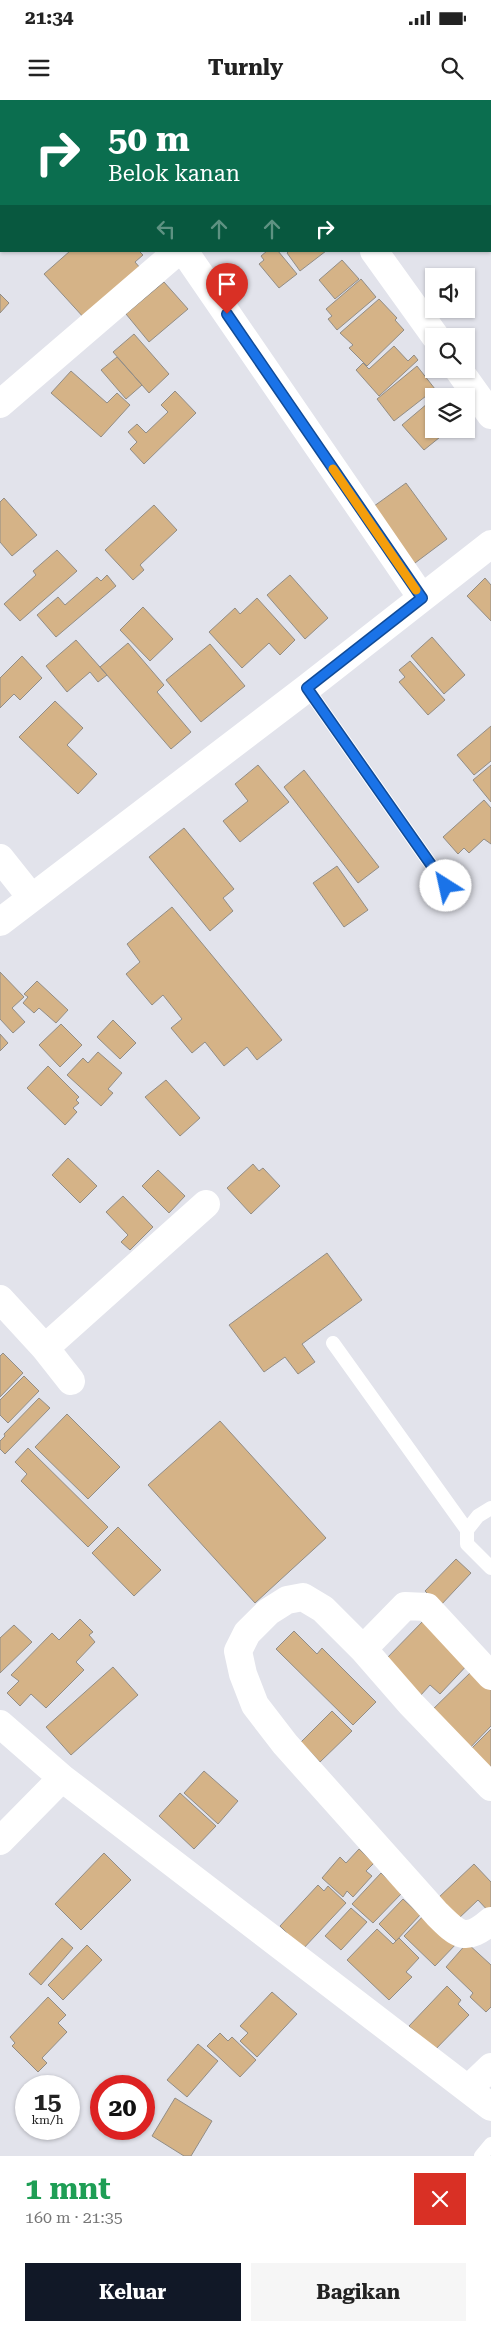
<!DOCTYPE html>
<html lang="id">
<head>
<meta charset="utf-8">
<style>
  :root { --surface:#fff; --page:#f6f6f6; --text:#222; --muted:#767676; --accent:#111827 }
  body { margin:0; font-family:"Roboto Serif",serif; background:var(--page); color:var(--text); height:100vh; display:flex; flex-direction:column; font-size:19px; white-space:nowrap }
  * { box-sizing:border-box; margin:0 }
  p { font-size:16px; color:var(--muted) }
  .icon { flex:none; width:28px; height:28px; fill:none; stroke:currentColor; stroke-width:2; stroke-linecap:round; stroke-linejoin:round }
  .map { position:relative; height:2056px; overflow:hidden }
  .sheet { display:flex; flex-direction:column; background:var(--surface); flex:1 }
  .sheet>* { flex:none }
  .hud { position:absolute; left:0px; top:0px; width:491px; height:152px; box-shadow:0 1px 4px #0004; background:#0b6e4f; color:#fff; overflow:hidden }
  .fabs { position:absolute; left:425px; top:168px; display:grid; gap:10px }
  .fabs a { display:grid; place-items:center; width:50px; height:50px; border-radius:0px; background:var(--surface); box-shadow:0 1px 4px #0004; font-size:25px }
  .speed { position:absolute; left:15px; top:1975px; display:flex; gap:10px; font-size:25px; font-weight:700; text-align:center }
  .speed>* { display:grid; place-content:center; width:65px; height:65px; border-radius:50%; background:var(--surface); box-shadow:0 1px 4px #0004; line-height:1 }
  .speed small { font-size:12px; font-weight:400 }
  .speed .limit { border:8px solid #d22; background:#fff; color:#111 }
  .pin { position:absolute; display:grid; place-items:center; width:42px; height:42px; color:#fff; margin:-51px -21px; border-radius:50% 50% 50% 0; rotate:-45deg; box-shadow:0 0 5px #0007 }
  .pin .icon { rotate:45deg }
  .me { position:absolute; width:55px; margin:-28px; rotate:325deg; stroke-linejoin:round; filter:drop-shadow(0 0 4px #0008) }
  .turn { display:flex; align-items:center; gap:18px; height:105px; padding:0 25px; font-size:22px }
  .turn .icon { width:65px; height:65px; stroke-width:2.5 }
  .turn b { display:block; font-size:35px; line-height:42px }
  .lanes { display:flex; align-items:center; height:48px; padding:0 25px; background:#0003; justify-content:center; gap:25px; direction:ltr }
  .lanes .off { opacity:.35 }
  .round { display:grid; place-items:center; flex:none; width:52px; height:52px; border-radius:0px; background:var(--page) }
  .overview { display:flex; align-items:center; justify-content:space-between; height:85px; padding:0 25px }
  h1 { font-size:30px; font-weight:700; line-height:38px; color:#1e9e55 }
  .action { display:flex; gap:10px; margin-top:auto; padding:10px 25px }
  .action a { flex:1; height:58px; border-radius:0px; background:var(--accent); color:#fff; font-size:20px; font-weight:700; line-height:58px; text-align:center }
  .action a+a { background:var(--page); color:var(--text) }
  .status { display:flex; justify-content:space-between; align-items:center; height:35px; padding:0 25px; background:var(--surface); direction:ltr }
  .status svg { height:14px; fill:currentColor }
  header { display:flex; justify-content:space-between; align-items:center; height:65px; padding:0 25px; background:var(--surface); font-size:22px; font-weight:700 }
  .map>svg:first-child { display:block }
</style>
</head>
<body>
<div class="status"><b>21:34</b><svg viewBox="0 0 49 12"><path d="M0 12V9h3v3zM5 12V6h3v6zM10 12V3h3v9zM15 12V0h3v12zM26 1h20v11H26zM47 4h2v5h-2z"/></svg></div>
<header><svg class="icon" aria-label="menu" viewBox="0 0 24 24"><path d="M4 6h16M4 12h16M4 18h16"/></svg>Turnly<svg class="icon" aria-label="search" viewBox="0 0 24 24"><circle cx="10" cy="10" r="6"/><path d="M15 15l6 6"/></svg></header>
<div class="map">
<svg width="491" height="2056" viewBox="0 0 491 2056">
  <rect width="100%" height="100%" fill="#e2e3eb"/>
  <path fill="#d5b387" stroke="#928d86" d="M474 0H491V18L490 1Z
    M0 80 1 81 0 114Z
    M70 151H139L143 155 135 162 141 169 85 219 44 174Z
    M267 151H278L297 174 279 188 259 164 264 160 261 156Z
    M289 151H326L300 171 287 153Z
    M342 160 359 179 335 199 319 180Z
    M361 179 376 197 337 230 328 219 332 216 326 209Z
    M164 182 188 209 149 242 126 214Z
    M0 194 9 203 0 213Z
    M379 199 397 218 395 220 404 230 367 266 349 248 353 245 340 233Z
    M134 234 169 274 149 293 113 252Z
    M394 246 408 261 414 255 418 260 379 296 356 270 363 263 369 269Z
    M117 257 142 285 126 299 101 270Z
    M417 266 435 289 394 321 377 299Z
    M71 271 107 303 117 293 130 305 101 337 51 293Z
    M175 291 196 313 144 364 130 349 137 342 128 332 137 324 146 333 168 312 161 305Z
    M434 298V329H450L424 350 402 325Z
    M406 383 447 439 411 466 370 409Z
    M4 398 37 435 12 456 0 442V402Z
    M154 405 177 430 140 465 144 470 133 480 105 450Z
    M57 450 77 471 20 521 4 504 36 475 33 471Z
    M107 475 116 486 56 537 37 515 58 497 65 505 97 477 101 481Z
    M290 475 328 518 305 539 267 495Z
    M485 478 491 485V521L467 496Z
    M257 498 295 540 280 555 269 543 242 568 209 532 235 508 240 514Z
    M143 507 173 539 150 561 120 530Z
    M432 537 465 575 444 594 411 556Z
    M76 540 107 575 98 582 90 572 67 592 46 566Z
    M128 543 164 585 157 592 191 632 171 649 100 567Z
    M210 544 245 586 201 622 166 580Z
    M22 556 42 578 20 600 14 594 0 608V578Z
    M410 561 445 600 428 615 399 582 405 577 399 570Z
    M55 601 83 628 67 645 97 674 78 694 19 637Z
    M491 626V661L474 675 457 655Z
    M258 665 289 702 240 742 223 721 248 701 235 684Z
    M491 665V702L473 680Z
    M304 670 379 767 358 783 284 687Z
    M484 700 491 708V744L484 739 469 753 464 748 458 754 443 737Z
    M184 728 234 789 223 798 233 811 210 831 149 757Z
    M337 766 368 810 344 827 313 783Z
    M172 807 282 940 257 960 247 947 224 966 205 942 192 953 171 928 182 919 163 895 152 905 126 874 140 862 127 844Z
    M0 872 24 897 12 908 25 922 13 933 0 919Z
    M37 881 68 910 56 923 39 908 34 913 23 903 28 897 24 894Z
    M113 920 136 943 120 959 97 937Z
    M61 924 82 945 60 967 39 945Z
    M0 934 8 943 0 951Z
    M98 952 122 973 108 989 113 993 101 1006 67 975 83 958 88 963Z
    M48 966 79 997 76 1000 79 1003 73 1008 77 1012 65 1025 27 988Z
    M166 980 200 1018 180 1036 145 997Z
    M68 1058 97 1086 80 1103 52 1075Z
    M253 1064 259 1071 263 1068 280 1086 251 1114 227 1088Z
    M158 1070 185 1096 169 1113 142 1086Z
    M123 1096 153 1127 130 1150 121 1142 128 1135 106 1112Z
    M327 1153 362 1200 302 1244 315 1262 298 1274 285 1257 264 1272 229 1225Z
    M3 1253 23 1273 0 1297V1256Z
    M24 1276 39 1291 8 1323 0 1315V1300Z
    M39 1298 50 1308 5 1354 0 1349V1341L5 1336 4 1334Z
    M67 1314 120 1367 88 1399 35 1347Z
    M220 1321 326 1438 255 1503 148 1385Z
    M28 1348 108 1427 88 1447 21 1381 27 1374 15 1362Z
    M118 1427 161 1470 134 1496 92 1453Z
    M456 1459 471 1473 440 1506 425 1491Z
    M426 1518 471 1561 440 1594 430 1585 420 1596 384 1561Z
    M80 1519 93 1532 89 1535 95 1542 76 1562 84 1570 46 1608 31 1594 20 1606 7 1593 19 1581 11 1575 52 1533 59 1540Z
    M14 1525 32 1542 0 1573V1538Z
    M294 1531 317 1554 322 1548 376 1602 353 1625 276 1549Z
    M113 1567 138 1595 71 1655 46 1627Z
    M472 1571 491 1590V1626L466 1652 428 1614Z
    M332 1611 352 1631 320 1662 301 1642Z
    M491 1629V1668L471 1649Z
    M204 1671 238 1701 218 1724 184 1693Z
    M180 1693 216 1726 194 1749 159 1716Z
    M359 1749 374 1763 366 1771 372 1776 353 1797 347 1791 343 1797 322 1778 340 1757 346 1763Z
    M104 1753 131 1780 81 1830 55 1804Z
    M474 1764 491 1782V1814L478 1800 458 1819 438 1798Z
    M381 1773 402 1793 373 1823 352 1804Z
    M318 1785 324 1791 328 1786 346 1803 302 1850 285 1834 287 1833 280 1826Z
    M403 1799 420 1815 396 1841 379 1824Z
    M351 1808 367 1822 341 1850 325 1836Z
    M427 1812 458 1842 435 1866 404 1836Z
    M377 1829 393 1844 399 1838 419 1858 406 1872 412 1877 389 1900 347 1860Z
    M62 1838 73 1848 41 1885 29 1874Z
    M467 1843 491 1865V1907L486 1912 470 1897 473 1893 446 1867Z
    M87 1845 102 1860 63 1900 48 1885Z
    M447 1886 461 1900 458 1904 469 1915 430 1955 420 1936 409 1926Z
    M272 1892 297 1914 257 1957 240 1941 248 1933 240 1926Z
    M48 1897 66 1915 58 1923 67 1932 42 1958 47 1963 38 1972 12 1946 15 1943 10 1937Z
    M220 1933 228 1941 232 1937 256 1960 240 1977 207 1946Z
    M198 1944 218 1961 187 1997 167 1980Z
    M175 1998 212 2021 191 2056H184L152 2036Z"/>
  <g fill="none" stroke-linecap="round" stroke-linejoin="round">
    <path stroke="#fff" stroke-width="14" d="M307 588 446 786
      M333 1243 467 1430
      M491 1408 478 1416 467 1430V1444L491 1468
      M481 2056 491 2044"/>
    <path stroke="#fff" stroke-width="28" d="M82 0V1
      M184 151 422 498
      M374 151 435 236
      M458 269 491 315
      M0 304 178 151
      M0 758 31 797
      M0 822 307 588 491 444
      M0 1199 45 1248 71 1281
      M45 1248 206 1104
      M363 1549 323 1509 303 1497 287 1500 268 1512 247 1533 238 1551 243 1574 255 1605 285 1644 437 1814C458 1835 465 1843 491 1821
      M491 1576 427 1507 405 1506 363 1549 411 1604 491 1687
      M0 1624 62 1678 491 2007
      M0 1741 62 1678
      M468 1989 491 1967"/>
  </g>
  <g fill="none" stroke-linecap="round" stroke-linejoin="round">
    <g stroke="#114b97" stroke-width="12">
      <path id="route" d="M227 214 422 498 307 588 446 786"/>
    </g>
    <use href="#route" stroke="#1a73e8" stroke-width="9"/>
    <path stroke="#f59e0b" stroke-width="9" d="M333 369 416 490"/>
  </g>
</svg>
<div class="fabs">
<a><svg class="icon" aria-label="sound" viewBox="0 0 24 24"><path d="M4 9h4l5-4v14l-5-4H4zM17 9q2 3 0 6"/></svg></a>
<a><svg class="icon" aria-label="search" viewBox="0 0 24 24"><circle cx="10" cy="10" r="6"/><path d="M15 15l6 6"/></svg></a>
<a><svg class="icon" aria-label="layers" viewBox="0 0 24 24"><path d="M12 4l9 5-9 5-9-5zM3 14l9 5 9-5"/></svg></a>
</div>
<div class="speed"><div>15<small>km/h</small></div><div class="limit">20</div></div>
<div class="pin" style="left:227px;top:214px;background:#d93025"><svg class="icon" aria-label="arrive" viewBox="0 0 24 24"><path d="M6 21V4h12l-3 4 3 4H6"/></svg></div>
<svg class="me" style="left:446px;top:786px" viewBox="-20 -20 40 40"><circle r="19" fill="#fff"/><path d="M0-13L10 11 0 6-10 11z" fill="#1a73e8"/></svg>
<div class="hud">
<div class="turn"><svg class="icon" aria-label="right" viewBox="0 0 24 24"><path d="M7 20v-9h11M14 6l5 5-5 5"/></svg><div><b>50 m</b>Belok kanan</div></div>
<div class="lanes"><svg class="icon off" aria-label="left" viewBox="0 0 24 24"><path d="M17 20v-9H6M10 6l-5 5 5 5"/></svg><svg class="icon off" aria-label="ahead" viewBox="0 0 24 24"><path d="M12 20V5M6 11l6-6 6 6"/></svg><svg class="icon off" aria-label="ahead" viewBox="0 0 24 24"><path d="M12 20V5M6 11l6-6 6 6"/></svg><svg class="icon" aria-label="right" viewBox="0 0 24 24"><path d="M7 20v-9h11M14 6l5 5-5 5"/></svg></div>
</div>
</div>
<section class="sheet">
<div class="overview"><div><h1>1 mnt</h1><p>160 m · 21:35</p></div><a class="round" style="background:#d93025;color:#fff"><svg class="icon" aria-label="close" viewBox="0 0 24 24"><path d="M6 6l12 12M18 6L6 18"/></svg></a></div>
<div class="action"><a>Keluar</a><a>Bagikan</a></div>
</section>
</body>
</html>
